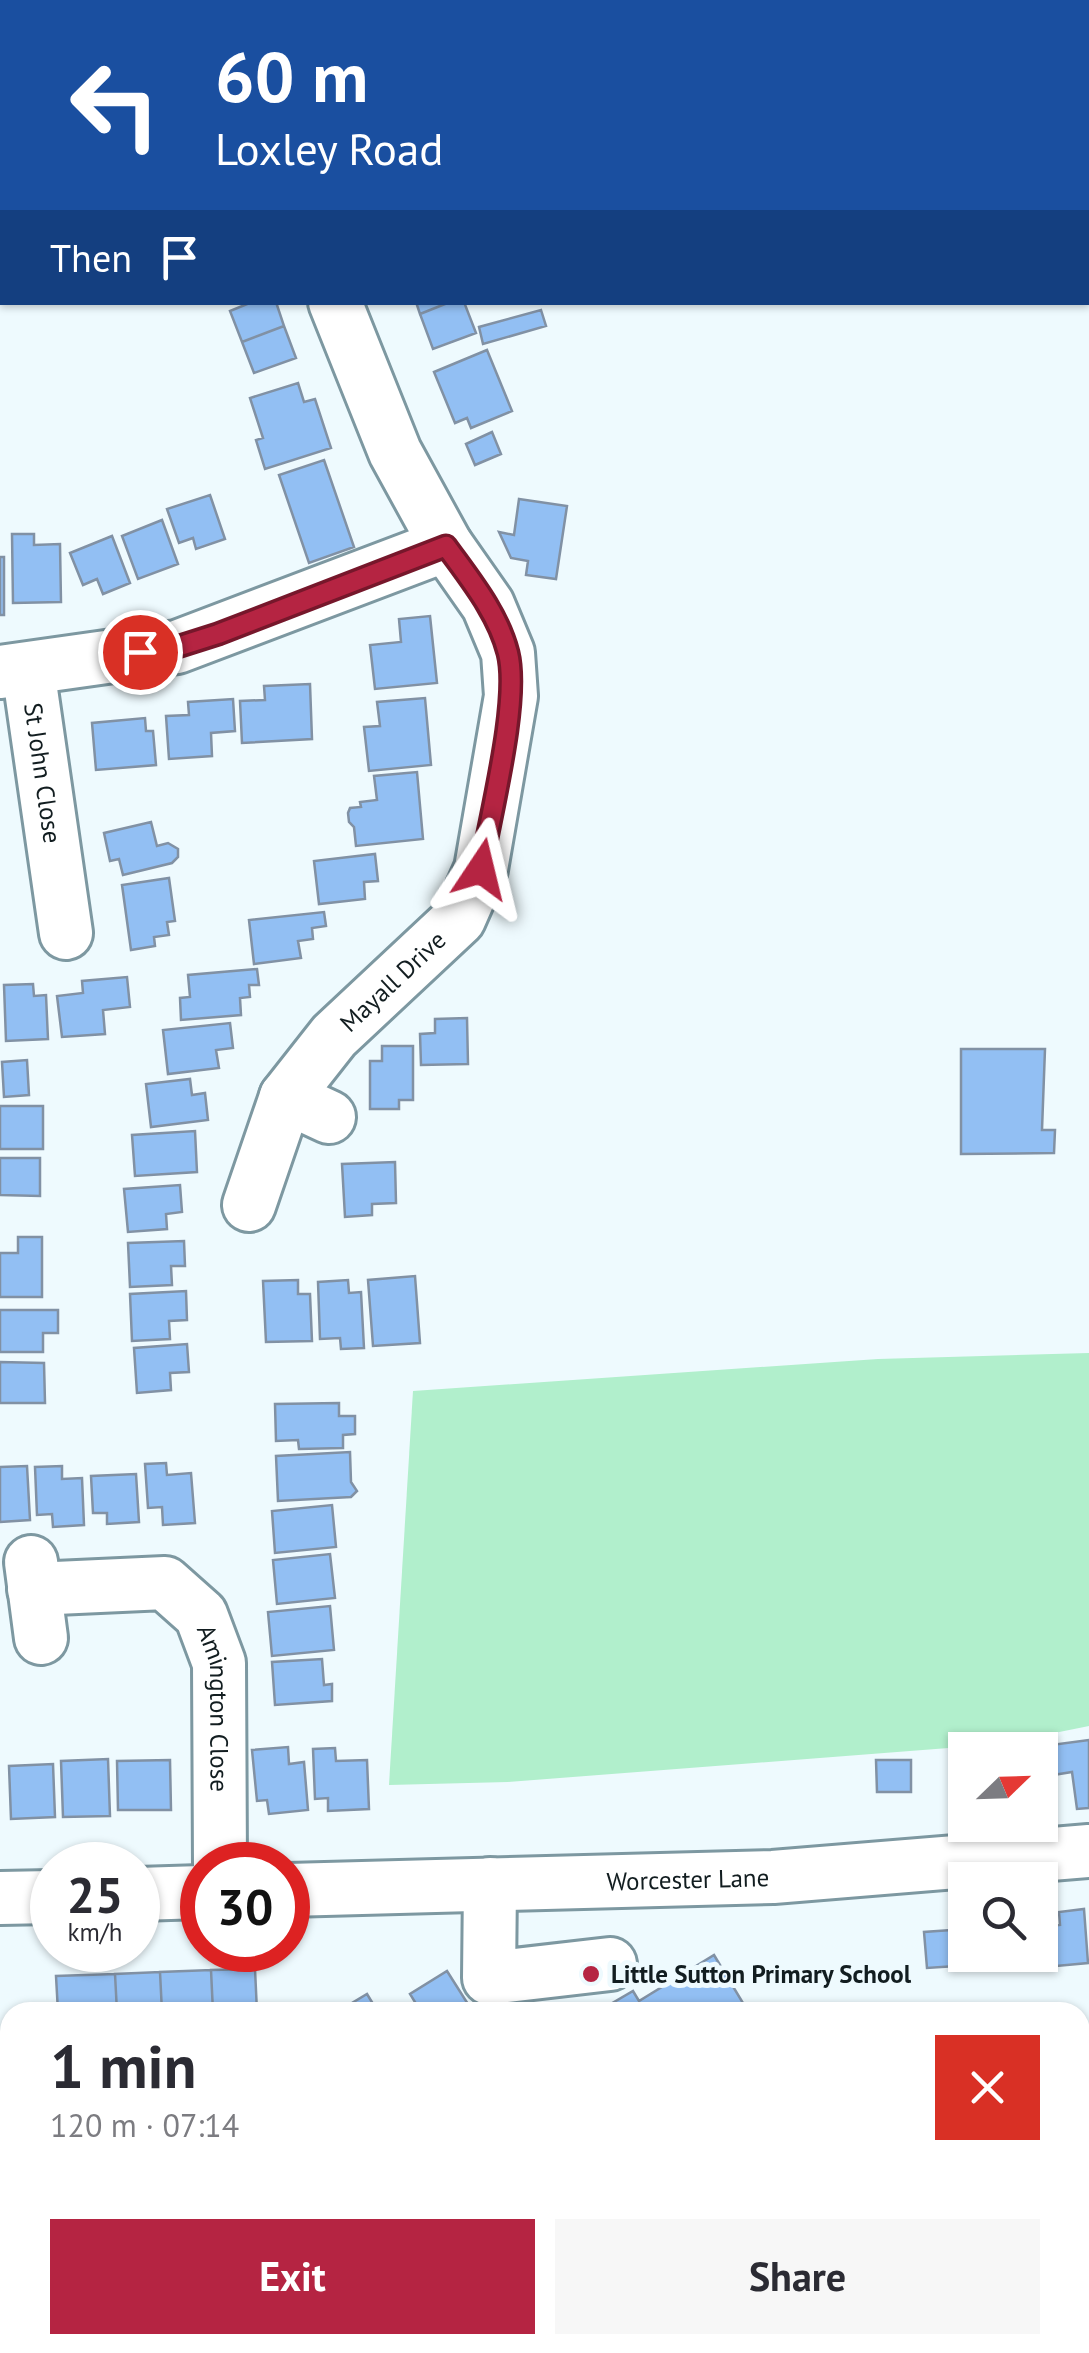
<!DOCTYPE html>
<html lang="en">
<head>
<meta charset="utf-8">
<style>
  :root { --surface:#fff; --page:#f7f7f7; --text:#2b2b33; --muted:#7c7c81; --accent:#b52442 }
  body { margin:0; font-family:"PT Sans",sans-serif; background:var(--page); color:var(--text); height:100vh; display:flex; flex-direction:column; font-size:38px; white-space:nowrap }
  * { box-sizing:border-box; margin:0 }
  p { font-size:32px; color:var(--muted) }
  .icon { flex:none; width:55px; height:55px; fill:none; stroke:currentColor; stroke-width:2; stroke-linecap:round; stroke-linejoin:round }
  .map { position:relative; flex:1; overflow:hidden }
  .drawer { position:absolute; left:0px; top:2002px; width:1090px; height:352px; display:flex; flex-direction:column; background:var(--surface); border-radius:30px 30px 0 0; box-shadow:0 2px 8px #0004 }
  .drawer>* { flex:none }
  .hud { position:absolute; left:0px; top:0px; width:1090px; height:305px; box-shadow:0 2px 8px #0004; background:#1a4fa0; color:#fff; overflow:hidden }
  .needle { width:65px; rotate:67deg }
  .tools { position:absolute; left:948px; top:1732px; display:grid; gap:20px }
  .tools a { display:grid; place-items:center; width:110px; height:110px; border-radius:0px; background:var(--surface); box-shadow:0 2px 8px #0004; font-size:50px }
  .speed { position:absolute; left:30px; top:1842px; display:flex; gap:20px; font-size:50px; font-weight:700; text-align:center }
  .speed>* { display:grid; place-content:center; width:130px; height:130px; border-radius:50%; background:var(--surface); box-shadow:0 2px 8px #0004; line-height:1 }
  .speed small { font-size:25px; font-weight:400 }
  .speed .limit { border:15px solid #d22; background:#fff; color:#111 }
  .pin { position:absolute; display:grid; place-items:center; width:85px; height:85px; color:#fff; margin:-42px; border:5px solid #fff; border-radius:50%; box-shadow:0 2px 10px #0007 }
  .me { position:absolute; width:110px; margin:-55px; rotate:10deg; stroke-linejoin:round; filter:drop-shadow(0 0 8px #0008) }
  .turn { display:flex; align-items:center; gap:35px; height:210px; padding:0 50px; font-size:45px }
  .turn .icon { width:130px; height:130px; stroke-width:2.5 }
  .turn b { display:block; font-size:70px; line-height:85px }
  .then { display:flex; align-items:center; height:95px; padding:0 50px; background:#0003; gap:20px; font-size:38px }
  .round { display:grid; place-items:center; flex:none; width:105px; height:105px; border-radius:0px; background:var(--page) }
  .overview { display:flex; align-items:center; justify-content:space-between; height:170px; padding:0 50px }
  h1 { font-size:60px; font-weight:700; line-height:75px }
  .button { display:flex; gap:20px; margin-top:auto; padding:20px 50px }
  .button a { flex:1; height:115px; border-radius:0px; background:var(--accent); color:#fff; font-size:40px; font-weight:700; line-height:115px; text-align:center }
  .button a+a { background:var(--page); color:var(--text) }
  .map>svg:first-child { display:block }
</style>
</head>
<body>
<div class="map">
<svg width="1089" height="2353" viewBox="0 0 1089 2353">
  <rect width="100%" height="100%" fill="#eefafe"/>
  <path fill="#b1efcc" d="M1089 1353V1726L1000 1744 508 1782 389 1785 413 1391 878 1359Z"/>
  <path fill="#92bff3" stroke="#8191a4" stroke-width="2.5" d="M952 0H1048V2H952Z
    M252 302H276L284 326 242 342 230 311Z
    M416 302H450L420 314Z
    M450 302H464L476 333 433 349 420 314Z
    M541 310 546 326 483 344 479 327Z
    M284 326 296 358 254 373 242 342Z
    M487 350 512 411 471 428 467 418 455 423 434 372Z
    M298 383 304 402 315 399 331 448 265 469 256 440 263 438 250 398Z
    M492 432 501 454 475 465 466 444Z
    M324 460 354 547 309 563 279 475Z
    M210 495 225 539 196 549 193 538 179 543 167 509Z
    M519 499 567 506 556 579 526 575 528 561 511 558 499 532 514 535Z
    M162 520 178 564 138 579 122 536Z
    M12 534H34V545L60 544 61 602 13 603Z
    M112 536 130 583 103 594 97 579 83 585 70 553Z
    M0 557H4V615H0Z
    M430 616 437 683 375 689 370 645 401 642 399 619Z
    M310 684 312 739 242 743 240 701 265 700 264 686Z
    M425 698 431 765 369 771 364 727 380 726 377 702Z
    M233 699 235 731 211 733 212 756 169 759 166 716 189 715 188 702Z
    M145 718 146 731H153L156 765 96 770 92 723Z
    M417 772 423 839 356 846 354 827 349 822 348 813 350 808 361 807 360 802 377 800 374 776Z
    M151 822 157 846 168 843 178 849V857L172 863 123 875 119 859 110 861 104 833Z
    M375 854 378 881 364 882 365 899 319 904 314 861Z
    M169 878 175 921 167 922 169 935 154 937 155 946 131 950 122 885Z
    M324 912 326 926 312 928 313 939 298 941 301 958 254 964 249 920Z
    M257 969 259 985H249L250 997 240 998 241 1015 181 1020 180 998 190 997 188 975Z
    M127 977 130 1007 103 1010 105 1034 62 1037 57 996 83 993 82 981Z
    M33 984 34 996 46 995 48 1039 6 1041 4 985Z
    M467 1018 468 1064 421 1065 420 1034 435 1033V1019Z
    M230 1023 233 1048 216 1050 219 1068 168 1074 163 1030Z
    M382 1046H413V1100H399V1109H370V1061H382Z
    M961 1049H1045L1042 1130H1055L1054 1153 961 1154Z
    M27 1060 29 1095 4 1097 2 1062Z
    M190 1079 192 1095 205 1093 208 1120 151 1127 146 1084Z
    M0 1106H43V1149H0Z
    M195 1131 197 1172 135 1176 132 1135Z
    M0 1158H40V1196L0 1195Z
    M395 1162 396 1203 372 1204V1215L345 1217 342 1164Z
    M180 1185 182 1212 166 1214 167 1229 128 1232 124 1189Z
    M18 1237H42V1297H0V1253H18Z
    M184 1241 185 1266H171L172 1285 130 1287 128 1243Z
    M415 1276 420 1343 373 1346 368 1280Z
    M298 1280V1294H310L312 1341 266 1342 263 1281Z
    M348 1280 349 1293 361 1292 364 1348 341 1349 340 1338 320 1339 318 1282Z
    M186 1291 187 1320 169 1321 170 1339 132 1341 130 1294Z
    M0 1310H58V1333H43V1352H0Z
    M187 1344 189 1372 170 1373 171 1390 137 1393 134 1348Z
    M0 1362 44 1363 45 1403H0Z
    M339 1403V1416H355V1434L343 1435V1448L299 1449 298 1440 276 1441 275 1404Z
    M350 1452 351 1482 357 1491 351 1497 278 1501 276 1456Z
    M166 1463 167 1475 191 1473 195 1523 163 1525 162 1507 148 1508 145 1464Z
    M27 1466 30 1520 0 1522V1467Z
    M62 1466V1479L82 1478 84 1525 53 1527 52 1514 37 1515 35 1467Z
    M136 1474 139 1522 107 1524V1513H93L91 1476Z
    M332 1505 336 1547 275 1553 272 1511Z
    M330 1554 335 1598 277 1604 273 1560Z
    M330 1606 334 1650 272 1656 268 1612Z
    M322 1659 324 1685 332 1684V1701L275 1705 272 1662Z
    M1089 1740V1808L1077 1809 1072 1772 1041 1777 1040 1750 1036 1747Z
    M288 1747 289 1764 304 1762 308 1810 269 1814 267 1800 257 1801 252 1750Z
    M335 1748 336 1761 367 1760 369 1809 328 1811V1798L315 1799 313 1749Z
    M108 1759 110 1816 63 1817 61 1761Z
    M170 1760 171 1810H118L117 1761Z
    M876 1760H911V1792H877Z
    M53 1764 55 1817 11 1819 9 1766Z
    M1084 1909 1088 1963 1035 1968V1955H1040V1927L1060 1925 1059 1912Z
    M965 1929V1955H970L971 1965 927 1968 924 1932Z
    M714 1955 743 2003 727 2012H597L633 1991 639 2001Z
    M970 1955H993L994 1964 971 1965Z
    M993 1955H1027L1028 1962 994 1964Z
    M255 1969 257 2012H213L211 1970Z
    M211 1970 213 2012H162L160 1972Z
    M447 1971 473 2012H421L410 1994Z
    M160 1972 162 2012H117L115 1974Z
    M115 1974 117 2012H58L56 1976Z
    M367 1994 378 2012H337Z
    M6 2044 10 2045V2095L0 2090V2059Z
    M0 2090 10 2095V2141L0 2136Z
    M0 2153 10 2158V2167L0 2190Z
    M0 2190 6 2193 0 2207 9 2210 0 2232Z
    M887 2345H935L932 2353H885Z"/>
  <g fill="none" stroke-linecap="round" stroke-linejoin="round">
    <g stroke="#7d98a1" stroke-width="58">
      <g id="minor">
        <path d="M47 0 50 2"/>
        <path id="s1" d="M28 669 66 933"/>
        <path d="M0 672 177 647 446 545"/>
        <path d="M286 1097 329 1117"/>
        <path id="s2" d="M249 1205 286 1097 334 1036 459 919 481 869 511 696 508 653 488 605 446 545 395 452 335 302"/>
        <path d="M31 1562 41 1638"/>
        <path id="s3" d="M34 1589 165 1583 201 1615 219 1663 220 1865"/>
        <path d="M490 1884 489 1978 610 1964"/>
        <path id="s4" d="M288 1890 773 1877 1089 1851"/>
        <path d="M138 1894 202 1892"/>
        <path d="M0 1898 52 1897"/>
        <path d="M1080 2287 1089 2291"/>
      </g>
    </g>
    <use href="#minor" stroke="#fff" stroke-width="52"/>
  </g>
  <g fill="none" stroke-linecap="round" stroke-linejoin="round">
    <g stroke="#76172b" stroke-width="25">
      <path id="route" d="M140 652 177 647 218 634 446 546C469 578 498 613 508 653 520 701 490 816 481 869"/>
    </g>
    <use href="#route" stroke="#b52442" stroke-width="18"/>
  </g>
  <circle fill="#b52442" stroke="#eefafe" stroke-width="4" cx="591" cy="1974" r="10"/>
  <g text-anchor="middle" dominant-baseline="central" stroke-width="10" stroke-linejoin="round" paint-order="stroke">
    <g font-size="25" fill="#121d20" stroke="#eefafe">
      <text stroke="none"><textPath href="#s1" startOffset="105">St John Close</textPath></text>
      <text stroke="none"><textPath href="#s2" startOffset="272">Mayall Drive</textPath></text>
      <text stroke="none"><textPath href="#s3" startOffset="275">Amington Close</textPath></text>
      <text stroke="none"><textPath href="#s4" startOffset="400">Worcester Lane</textPath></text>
    </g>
    <g font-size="25" font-weight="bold" fill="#121d20" stroke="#eefafe" text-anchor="start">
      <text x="611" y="1974">Little Sutton Primary School</text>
    </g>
  </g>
</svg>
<div class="tools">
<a><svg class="needle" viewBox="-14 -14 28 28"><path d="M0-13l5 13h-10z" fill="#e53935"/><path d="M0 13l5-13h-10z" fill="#7c7c81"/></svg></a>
<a><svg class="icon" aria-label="search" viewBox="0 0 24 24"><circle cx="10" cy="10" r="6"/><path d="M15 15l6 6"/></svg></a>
</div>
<div class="speed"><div>25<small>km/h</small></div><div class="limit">30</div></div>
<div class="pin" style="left:140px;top:652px;background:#d93025"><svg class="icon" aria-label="arrive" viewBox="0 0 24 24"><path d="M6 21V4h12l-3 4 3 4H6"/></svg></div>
<svg class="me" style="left:481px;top:869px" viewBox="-20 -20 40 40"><path d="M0-17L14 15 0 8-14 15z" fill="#b52442" stroke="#fff" stroke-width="4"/></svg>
<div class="hud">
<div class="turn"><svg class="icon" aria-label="left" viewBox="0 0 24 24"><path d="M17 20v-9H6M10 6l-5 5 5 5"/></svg><div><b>60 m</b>Loxley Road</div></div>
<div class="then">Then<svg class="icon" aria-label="arrive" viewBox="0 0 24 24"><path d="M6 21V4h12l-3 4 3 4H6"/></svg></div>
</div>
<section class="drawer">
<div class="overview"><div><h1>1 min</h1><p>120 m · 07:14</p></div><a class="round" style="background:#d93025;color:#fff"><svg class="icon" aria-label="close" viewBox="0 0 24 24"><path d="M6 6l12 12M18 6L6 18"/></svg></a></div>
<div class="button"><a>Exit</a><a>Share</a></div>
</section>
</div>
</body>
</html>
